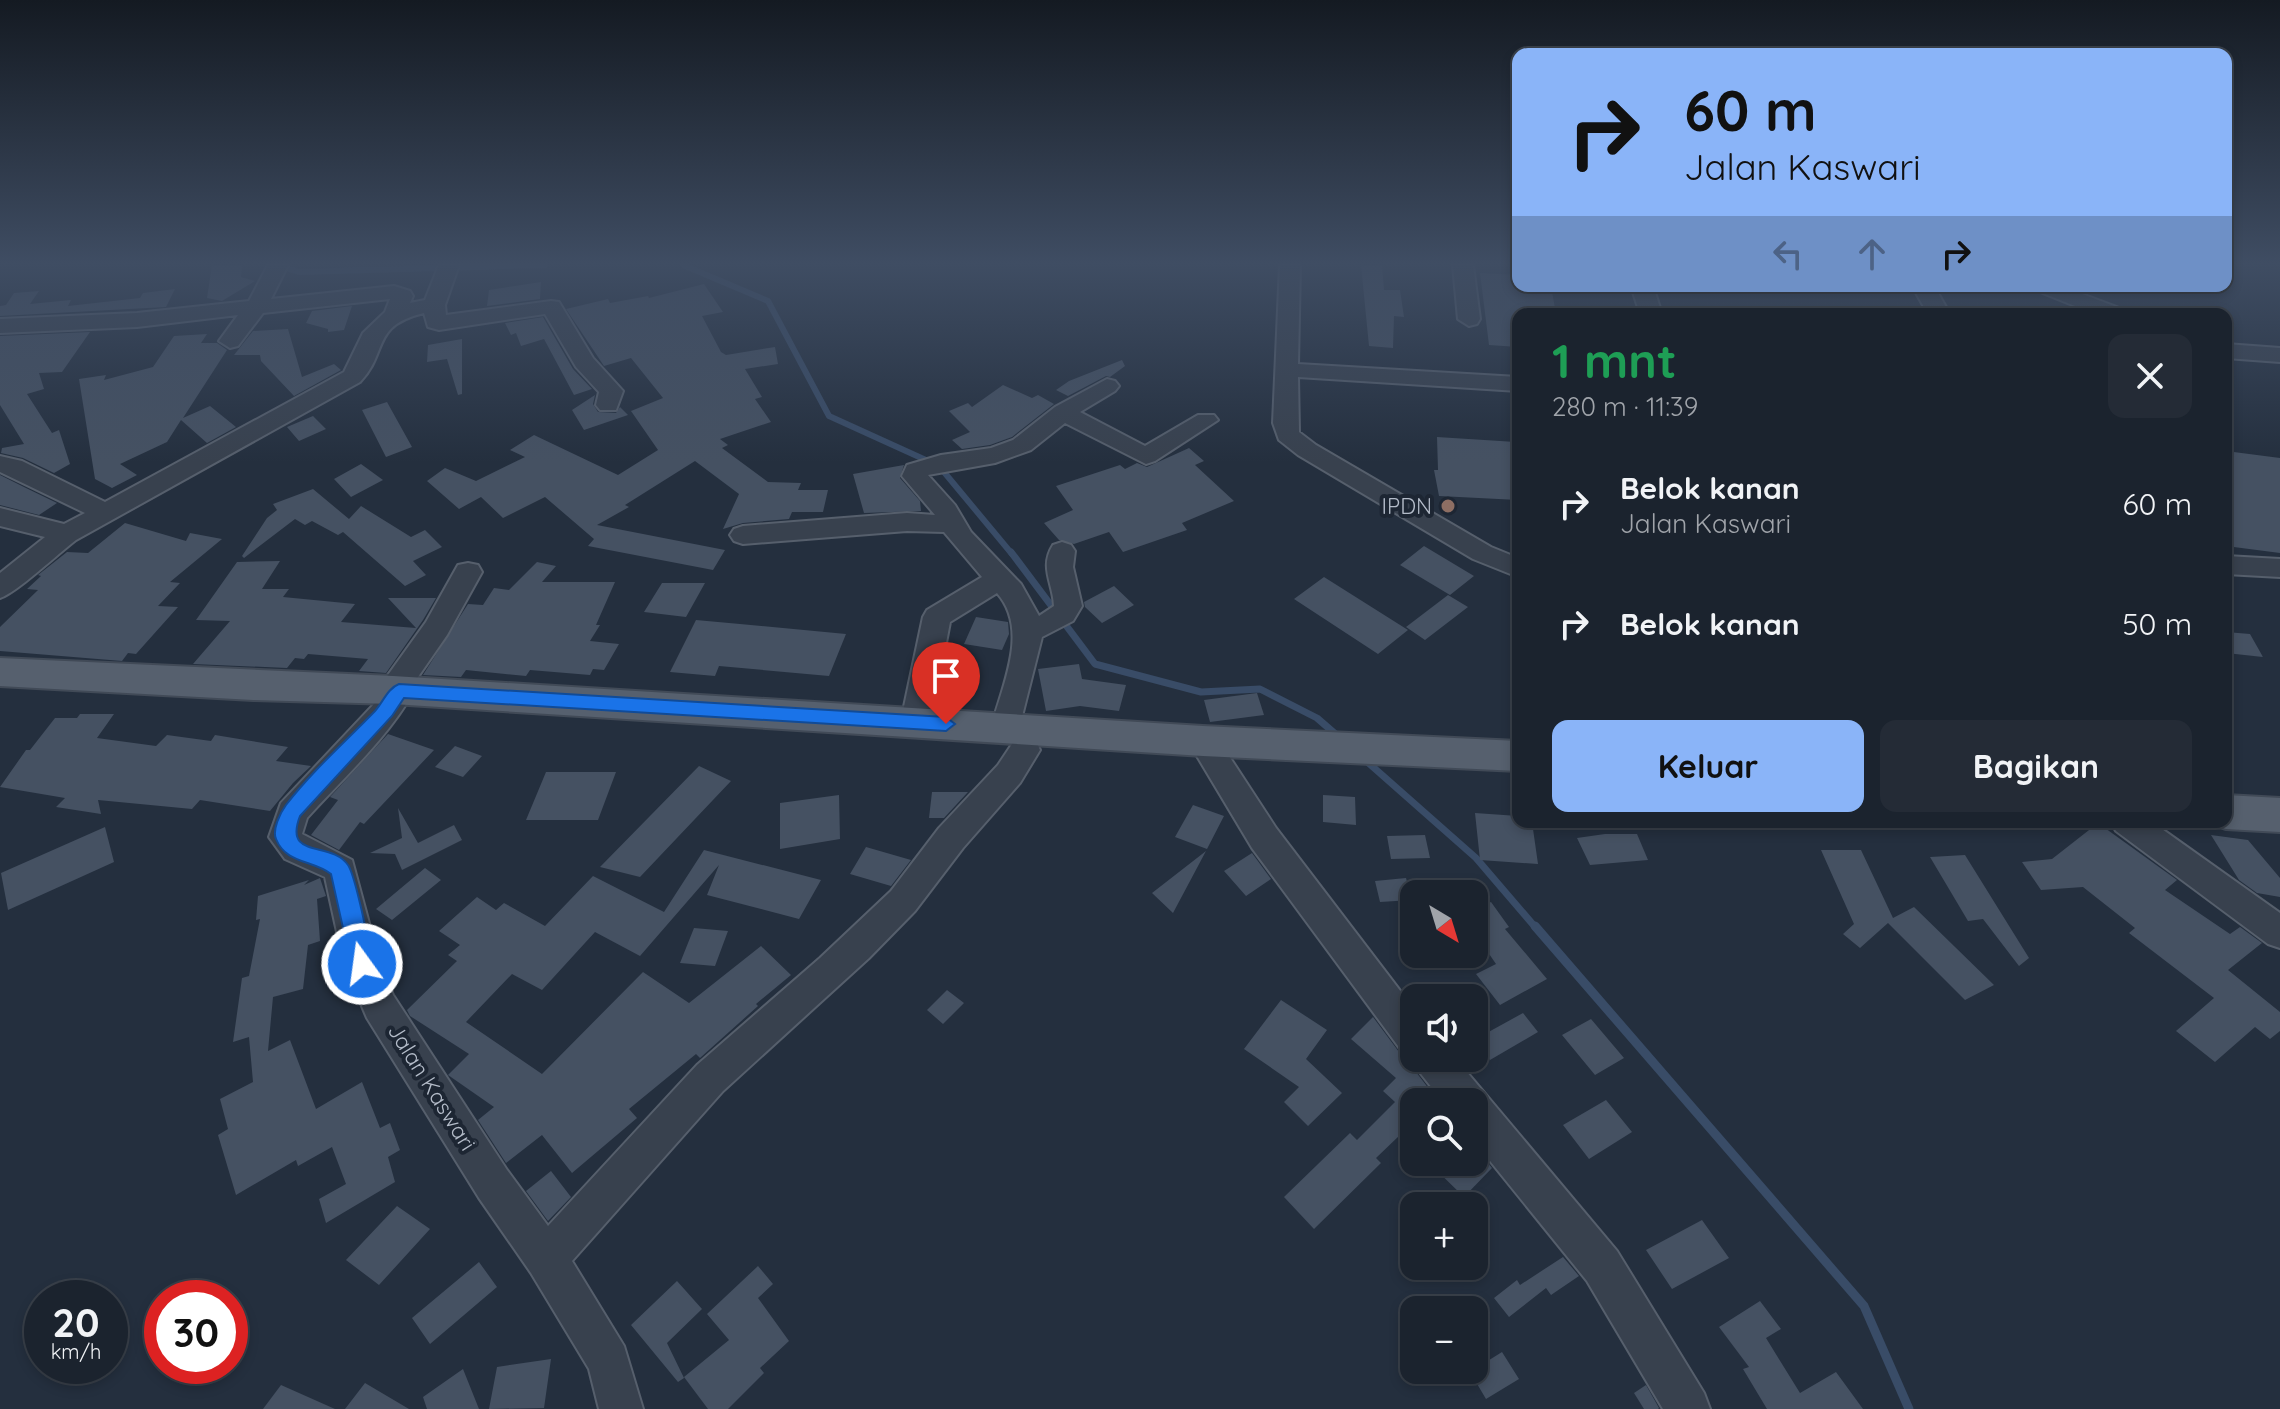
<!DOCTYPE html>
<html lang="id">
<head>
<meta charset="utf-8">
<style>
  :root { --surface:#1b232e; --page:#242b36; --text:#f1f3f6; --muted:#a0a4aa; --line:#39404a; --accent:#8ab4f8 }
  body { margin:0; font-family:Quicksand,sans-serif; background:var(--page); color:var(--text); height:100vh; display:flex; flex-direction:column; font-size:30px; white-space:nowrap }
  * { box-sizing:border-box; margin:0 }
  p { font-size:26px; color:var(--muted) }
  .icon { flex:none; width:44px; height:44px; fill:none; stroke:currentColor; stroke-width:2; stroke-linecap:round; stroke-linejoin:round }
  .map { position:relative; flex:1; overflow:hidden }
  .side { position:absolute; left:1512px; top:308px; width:720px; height:520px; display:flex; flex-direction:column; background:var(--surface); border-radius:16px; box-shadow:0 4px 12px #0003,0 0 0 2px var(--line) }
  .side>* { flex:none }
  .top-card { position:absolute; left:1512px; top:48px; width:720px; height:244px; border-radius:16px; box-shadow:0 4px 12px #0003,0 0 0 2px var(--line); background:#8ab4f8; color:#111; overflow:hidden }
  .needle { width:52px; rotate:142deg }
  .fabs { position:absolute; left:1400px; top:880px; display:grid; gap:16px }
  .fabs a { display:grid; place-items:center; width:88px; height:88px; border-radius:16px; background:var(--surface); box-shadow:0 4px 12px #0003,0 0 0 2px var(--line); font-size:40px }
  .speed { position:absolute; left:24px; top:1280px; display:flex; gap:16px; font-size:40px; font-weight:700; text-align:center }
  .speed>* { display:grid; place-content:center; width:104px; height:104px; border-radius:50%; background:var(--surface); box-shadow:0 4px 12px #0003,0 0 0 2px var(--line); line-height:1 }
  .speed small { font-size:20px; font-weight:400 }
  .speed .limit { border:12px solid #d22; background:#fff; color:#111 }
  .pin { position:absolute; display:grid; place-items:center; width:68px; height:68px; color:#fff; margin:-82px -34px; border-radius:50% 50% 50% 0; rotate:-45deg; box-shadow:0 0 8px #0007 }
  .pin .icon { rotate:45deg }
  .me { position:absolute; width:88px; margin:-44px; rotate:346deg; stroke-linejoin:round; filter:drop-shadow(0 0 6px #0008) }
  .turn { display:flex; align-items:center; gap:28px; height:168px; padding:0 40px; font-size:36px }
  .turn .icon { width:104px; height:104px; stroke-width:2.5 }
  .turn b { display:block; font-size:56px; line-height:68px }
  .lanes { display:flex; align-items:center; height:76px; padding:0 40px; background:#0003; justify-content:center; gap:40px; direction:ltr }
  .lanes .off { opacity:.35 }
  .round { display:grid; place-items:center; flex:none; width:84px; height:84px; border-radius:16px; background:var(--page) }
  .headline { display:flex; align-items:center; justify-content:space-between; height:136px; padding:0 40px }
  h1 { font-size:48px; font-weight:800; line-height:60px; color:#1e9e55 }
  .button { display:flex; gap:16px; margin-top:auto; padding:16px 40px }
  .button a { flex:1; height:92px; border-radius:16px; background:var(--accent); color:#111; font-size:32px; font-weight:800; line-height:92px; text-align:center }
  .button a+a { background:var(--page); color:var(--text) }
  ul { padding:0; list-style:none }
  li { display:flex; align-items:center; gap:24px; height:120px; padding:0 40px }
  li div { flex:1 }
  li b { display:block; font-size:30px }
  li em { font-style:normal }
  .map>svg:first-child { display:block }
</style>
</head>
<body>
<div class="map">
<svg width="2280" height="1409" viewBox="0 0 2280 1409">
  <rect width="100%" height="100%" fill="#242f3e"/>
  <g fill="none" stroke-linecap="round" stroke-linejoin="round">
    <path stroke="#394c67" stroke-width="6" d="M277 265 299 272 545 265
      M683 265 768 301 829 416 939 466 1012 554"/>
    <path stroke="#394c67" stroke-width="7" d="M1011 552 1095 664 1201 692 1260 689 1317 718 1340 738
      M1365 760 1476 858 1536 928"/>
    <path stroke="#394c67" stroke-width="9" d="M1535 926 1864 1306 1909 1409"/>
  </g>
  <path fill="#455162" d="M212 265H242L241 277 255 281 222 301 207 298Z
    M1361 265H1382L1384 290H1400L1404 317 1394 316 1393 348 1369 346Z
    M1480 273 1518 275V286H1551L1556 314H1518V347L1489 345Z
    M541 282 540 299 487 306 489 290Z
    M704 284 723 312 702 316 721 352 726 355 775 347 778 364 745 369 762 397 755 399 771 422 720 439 728 445 722 448 768 482 801 483 798 490H828L823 512H792L789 519 743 523 723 529 739 494 695 461 625 505 629 507 597 525 725 550 713 570 588 546 594 539 545 497 503 518 481 497 459 509 427 481 445 468 476 481 525 457 510 450 534 435 618 475 658 450 631 411 663 398 631 358 604 366 566 309 608 299 610 303 648 296 649 298Z
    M175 289 166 307 0 316V306L6 305 14 293 39 291 30 304 71 300 68 306 140 298 143 293Z
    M352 306 344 330 328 332V329L306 323 312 311Z
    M543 317 573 369 592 389 574 395 544 339 521 346 516 333 511 335 505 323Z
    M288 329 302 377 334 364 341 370 294 396 261 361 260 355H234L253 331Z
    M90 332 62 372 39 373 44 389 27 394 52 433 59 430 70 464 54 473 23 458 1 453 2 448 24 444 0 405V336Z
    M207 334 201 343H217L227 350 183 418 210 406 236 427 207 443 181 420 167 442 120 464 137 475 112 488 95 479 79 379 106 375 104 380 153 367 174 336Z
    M462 339V394L458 395 447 359 427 362 428 345Z
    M1122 360 1125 366 1110 377 1106 376 1068 396 1056 390 1069 381Z
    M1003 385 1032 398 1038 395 1054 404 1012 437 990 445 962 449 952 440 970 432 949 411 968 403 972 407Z
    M595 395 593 404 598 412 616 413 620 407 628 415 584 430 572 410Z
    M387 402 412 447 386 457 362 410Z
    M313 416 326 429 299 441 287 427Z
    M1437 437 1516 442 1518 500 1439 496 1434 470H1438Z
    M1189 448 1204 461 1195 465 1234 501 1182 523 1187 530 1123 552 1109 532 1074 544 1059 540 1044 523 1073 510 1056 486 1120 465 1125 469 1137 463 1147 467Z
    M2226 451 2280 458V553L2226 546Z
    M361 464 383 480 351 497 334 479Z
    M904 465 900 478 920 501 921 511 864 513 853 474Z
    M0 475 26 488 57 503 39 515 0 505Z
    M313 489 349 519 361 506 411 537 425 530 442 547 413 561 426 575 405 586 343 532 338 535 312 521 305 525 295 519 244 558 242 556 267 518 277 510 273 504Z
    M125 523 186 541 190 533 222 539 170 582 180 583 158 606 178 607 136 654 128 653 122 661 0 651V627L38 590 27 589 41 576 38 575 67 552 88 553Z
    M1424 546 1474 576 1450 595 1400 565Z
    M280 561 262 589H289L283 597 355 604 341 622 416 628 388 598H436L423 620 386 673 359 671 368 659 308 654 304 659 295 658 287 668 193 664 230 621 196 620 237 562Z
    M537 562 556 566 542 582H615L596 625H600L590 641 619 644 604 670 593 669 590 675 530 670 526 676 466 670 461 677 423 675 468 604 483 605 494 588 509 590Z
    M1324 577 1408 630 1378 654 1294 599Z
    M662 583H705L686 617 644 612Z
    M1114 586 1134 605 1102 623 1085 607 1084 602Z
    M1448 595 1468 607 1425 640 1406 627Z
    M976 617 1008 622 1009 634 1002 650 964 644Z
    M696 620 740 624 846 634 829 676 719 666 715 676 670 672Z
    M2226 632 2250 634 2263 657 2226 653Z
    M1079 664 1082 679 1126 685 1119 711 1080 706 1046 711 1038 669Z
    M1257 693 1264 715 1210 722 1204 700Z
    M80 714H114L97 738 156 746 167 735 211 741 215 735 288 747 276 761 311 766 293 783 270 811 200 800 192 809 98 800 101 814 56 807 65 798 0 787 26 750H30L55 718H77Z
    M388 734 434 750 364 824 360 822 339 850 311 835 338 800 330 797Z
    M455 746 482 756 463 777 435 767Z
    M699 766 731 781 640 877 600 867Z
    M546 772H616L598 820H526Z
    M932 792H968L944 818H929Z
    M839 795 840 839 780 849V803Z
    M1323 795 1355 797 1356 825 1323 822Z
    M1193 805 1224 816 1207 849 1175 837Z
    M398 808 418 843 454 825 462 840 402 870 395 854 370 853 402 838Z
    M1475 813 1518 816V822H1532L1538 864 1480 860Z
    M2098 823 2177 880 2165 890 2230 934 2240 927 2262 943 2228 970 2280 1012V1031L2270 1039 2255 1027 2215 1062 2176 1031 2214 998 2129 933 2135 928 2083 887 2041 890 2022 862 2052 859Z
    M105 827 114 862 8 910 1 873Z
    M1605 834H1637L1648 860 1590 865 1577 838Z
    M1425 835 1430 858 1391 859 1387 836Z
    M2211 835 2248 840 2280 878V897L2257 893 2239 880Z
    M866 847 911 860 891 886 850 874Z
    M704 850 821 880 799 919 707 895 719 865 640 956 595 932 542 990 512 974 466 1022 542 1074 643 972 689 1003 761 946 791 975 756 1004 758 1006 700 1058 696 1054 629 1109 637 1118 572 1173 542 1135 506 1163 478 1120 494 1107 448 1075 469 1054 410 1016 407 1010 457 961 448 955 460 945 439 931 477 897 496 910 504 903 545 926 593 876 664 912Z
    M1821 850H1861L1893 918 1914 907 1994 985 1965 1000 1888 923 1860 948 1843 934 1854 924Z
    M1206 851 1173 913 1152 893Z
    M1252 853 1271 879 1246 896 1224 871Z
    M1965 855 2029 958 2019 966 1983 919 1968 921 1930 857Z
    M425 868 441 880 392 920 376 909Z
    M320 878 326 896 317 899 320 941 308 945 303 989 273 997 268 1051 290 1040 316 1109 362 1082 380 1128 390 1123 400 1150 388 1157 395 1182 326 1223 319 1199 346 1184 332 1147 298 1166 296 1160 236 1195 218 1135 228 1129 220 1099 253 1082 249 1037 233 1042 242 978 249 976 260 919 256 920 258 896 309 880 304 885Z
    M1406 878 1412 900 1380 902 1375 881Z
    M1491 902 1509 927 1505 929 1547 979 1500 1005 1476 974 1496 964 1474 932V909Z
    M694 928 728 931 715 966 680 963Z
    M947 990 964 1003 943 1024 927 1010Z
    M1281 1000 1327 1030 1306 1059 1342 1093 1308 1126 1284 1102 1299 1087 1244 1049Z
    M1523 1013 1538 1032 1490 1060 1474 1040Z
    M1373 1017 1399 1052 1410 1056 1416 1072 1439 1102H1414V1149L1400 1135 1376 1158 1381 1163 1314 1229 1284 1197 1350 1133 1357 1140 1395 1102 1383 1091 1396 1078 1351 1039Z
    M1591 1019 1624 1058 1595 1075 1562 1035Z
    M1606 1100 1632 1132 1589 1159 1563 1125Z
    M1474 1146 1492 1168 1464 1197 1428 1162H1474Z
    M551 1171 571 1197 548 1221 526 1191Z
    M397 1206 430 1229 379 1285 346 1260Z
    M1702 1220 1729 1258 1672 1289 1646 1250Z
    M1563 1257 1579 1276 1551 1295 1546 1288 1509 1317 1494 1298 1517 1280 1520 1285Z
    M479 1262 497 1287 430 1344 412 1318Z
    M758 1266 773 1284 758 1298 789 1341 760 1368 764 1373 728 1409H708L684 1377 729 1340 707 1314Z
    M677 1281 702 1309 667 1343 684 1378 678 1382 631 1325Z
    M1760 1301 1781 1329 1766 1338 1800 1393 1836 1372 1863 1409H1767L1743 1369 1749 1367 1719 1327Z
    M1502 1352 1519 1379 1486 1399 1470 1372Z
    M551 1359 544 1408 489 1409 497 1367Z
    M463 1369 479 1409H427L423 1397Z
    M365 1383 409 1409H345Z
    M281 1385 335 1409H263Z
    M1646 1385 1659 1408 1658 1409H1644L1634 1393Z"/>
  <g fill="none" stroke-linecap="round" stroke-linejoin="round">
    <g stroke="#565f6c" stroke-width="4">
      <path id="minor" d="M268 265H288L271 299 394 286 410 291 413 296 410 303 425 300 439 265H459L445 305 446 315 551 301 559 302 593 358 623 391 616 410H600L596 405 599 392 576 367 545 314 439 330 428 327 424 313C370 326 389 352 360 382L76 540C59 553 16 593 0 598V573L45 537 0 526V508L64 524 85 513 0 472V456L22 461 105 502 344 372 363 333 385 312 390 299 263 313 238 346 230 348 219 341 238 315 137 327 0 333V319L137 313 249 301Z
        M1280 265H1300L1298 364 1518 377V391L1298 377 1299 432 1316 445 1491 547 1518 558V577L1473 559 1298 455 1279 440 1273 423Z
        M1453 265H1473L1480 319 1477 324 1469 326 1458 319Z
        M1631 286H1653L1662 314H1640Z
        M1912 286H1934L1950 314H1928Z
        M2031 286H2061L2122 309 2125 314H2095L2035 290Z
        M2226 344 2280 348V362L2226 358Z
        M1107 379 1115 381 1119 386 1115 391 1080 412 1145 446 1198 415H1214L1218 420 1155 461 1146 464 1065 423 1031 450 995 463 928 475 955 505 971 532 1021 584 1039 616 1054 606C1053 583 1039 567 1053 545L1062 542 1071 545 1075 551 1073 567 1082 606 1073 621 1042 637 1017 736 1006 740 995 736 991 728C1002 686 1030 630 997 593L950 622 931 721 927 729 916 733 905 729 901 721 923 617 927 610 982 577 944 532 907 531 743 544 734 541 730 535 734 529 743 526 907 513 935 515 902 476 907 465 941 455 991 448 1013 440 1055 407Z
        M2226 556 2280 559V577L2226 574Z
        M468 563 478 565 482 572 447 635 411 687 414 691C387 739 343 778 307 818L302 834 352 860 380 964 393 995 507 1170 548 1226 697 1065 820 958 891 891 939 828 998 765 1014 741 1025 738 1036 741 1040 750 1020 783 963 848 915 911 869 958 723 1091 572 1261 624 1346 643 1409H599L589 1369 531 1273 479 1198 367 1018 344 964 325 877 285 859 269 837 281 803 375 703 381 695 378 690 383 682 426 622 458 565Z
        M1203 729 1214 733 1276 828 1414 1009V1058H1455L1617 1251 1704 1393 1710 1409H1663L1587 1281 1474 1141V1102H1443L1418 1070 1412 1058 1414 1055 1401 1050 1252 848 1188 741 1192 733Z
        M2111 822H2152L2280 913V948L2268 944 2116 831Z"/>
    </g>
    <g stroke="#414a57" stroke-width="4">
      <path id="major" d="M0 658 393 676 1203 726 1518 741V771L1203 756 393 704 253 700 0 686Z
        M2226 795 2280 798V832L2226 829 2212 824 2226 822Z"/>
    </g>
    <use href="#minor" fill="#38414e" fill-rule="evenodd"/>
    <use href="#major" fill="#56606e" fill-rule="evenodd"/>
  </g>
  <linearGradient id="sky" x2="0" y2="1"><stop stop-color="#141a22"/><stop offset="0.57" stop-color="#3f4d63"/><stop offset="1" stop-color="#3f4d63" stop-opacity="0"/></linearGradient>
  <rect width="2280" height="462" fill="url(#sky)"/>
  <path fill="#1a73e8" stroke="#114b97" stroke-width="2" d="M399 684 946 717 955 724 946 731 404 698 392 716 300 816C283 860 331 840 348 865 356 876 369 945 373 964L370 971 362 973 355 971 351 964 331 874C313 860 286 864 276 839 272 830 280 813 286 805 312 771 346 741 375 711 383 702 388 688 399 684Z"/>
  <circle fill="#8d6e63" stroke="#1d2633" stroke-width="3" cx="1448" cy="506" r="8"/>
  <g text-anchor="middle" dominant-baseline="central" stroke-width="8" stroke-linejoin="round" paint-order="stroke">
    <g font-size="22" fill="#b4bcc9" stroke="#1d2633" text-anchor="end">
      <text x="1432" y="506">IPDN</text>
    </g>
    <g font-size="22" fill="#b4bcc9" stroke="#1d2633">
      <text transform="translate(432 1087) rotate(58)">Jalan Kaswari</text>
    </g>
  </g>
</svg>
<div class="fabs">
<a><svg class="needle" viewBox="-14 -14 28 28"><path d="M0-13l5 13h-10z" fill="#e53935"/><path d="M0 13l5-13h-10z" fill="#a0a4aa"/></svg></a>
<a><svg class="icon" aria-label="sound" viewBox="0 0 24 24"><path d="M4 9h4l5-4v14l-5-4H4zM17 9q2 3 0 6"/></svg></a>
<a><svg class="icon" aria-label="search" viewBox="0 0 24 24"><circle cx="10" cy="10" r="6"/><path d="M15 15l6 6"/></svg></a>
<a>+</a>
<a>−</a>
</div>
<div class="speed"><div>20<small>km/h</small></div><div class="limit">30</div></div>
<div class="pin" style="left:946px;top:724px;background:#d93025"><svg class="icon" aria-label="arrive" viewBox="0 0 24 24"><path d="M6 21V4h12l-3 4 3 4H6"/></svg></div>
<svg class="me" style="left:362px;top:964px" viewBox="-20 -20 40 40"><circle r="17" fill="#1a73e8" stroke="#fff" stroke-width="3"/><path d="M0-11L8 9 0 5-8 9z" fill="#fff"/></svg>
<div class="top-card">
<div class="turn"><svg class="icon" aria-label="right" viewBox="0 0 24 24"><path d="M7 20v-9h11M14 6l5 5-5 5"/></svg><div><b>60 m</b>Jalan Kaswari</div></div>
<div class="lanes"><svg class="icon off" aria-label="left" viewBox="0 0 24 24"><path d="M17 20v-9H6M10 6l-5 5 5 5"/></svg><svg class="icon off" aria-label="ahead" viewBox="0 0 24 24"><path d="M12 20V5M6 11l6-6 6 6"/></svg><svg class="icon" aria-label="right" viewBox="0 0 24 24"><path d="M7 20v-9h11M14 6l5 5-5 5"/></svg></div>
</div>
<section class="side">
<div class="headline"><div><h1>1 mnt</h1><p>280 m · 11:39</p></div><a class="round"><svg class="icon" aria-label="close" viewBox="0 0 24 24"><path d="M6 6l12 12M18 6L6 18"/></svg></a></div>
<ul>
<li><svg class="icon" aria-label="right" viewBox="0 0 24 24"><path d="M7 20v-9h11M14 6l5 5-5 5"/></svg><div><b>Belok kanan</b><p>Jalan Kaswari</p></div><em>60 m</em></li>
<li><svg class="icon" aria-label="right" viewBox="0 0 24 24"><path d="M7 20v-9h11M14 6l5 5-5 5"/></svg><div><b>Belok kanan</b></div><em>50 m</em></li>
</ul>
<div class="button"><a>Keluar</a><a>Bagikan</a></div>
</section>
</div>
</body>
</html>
